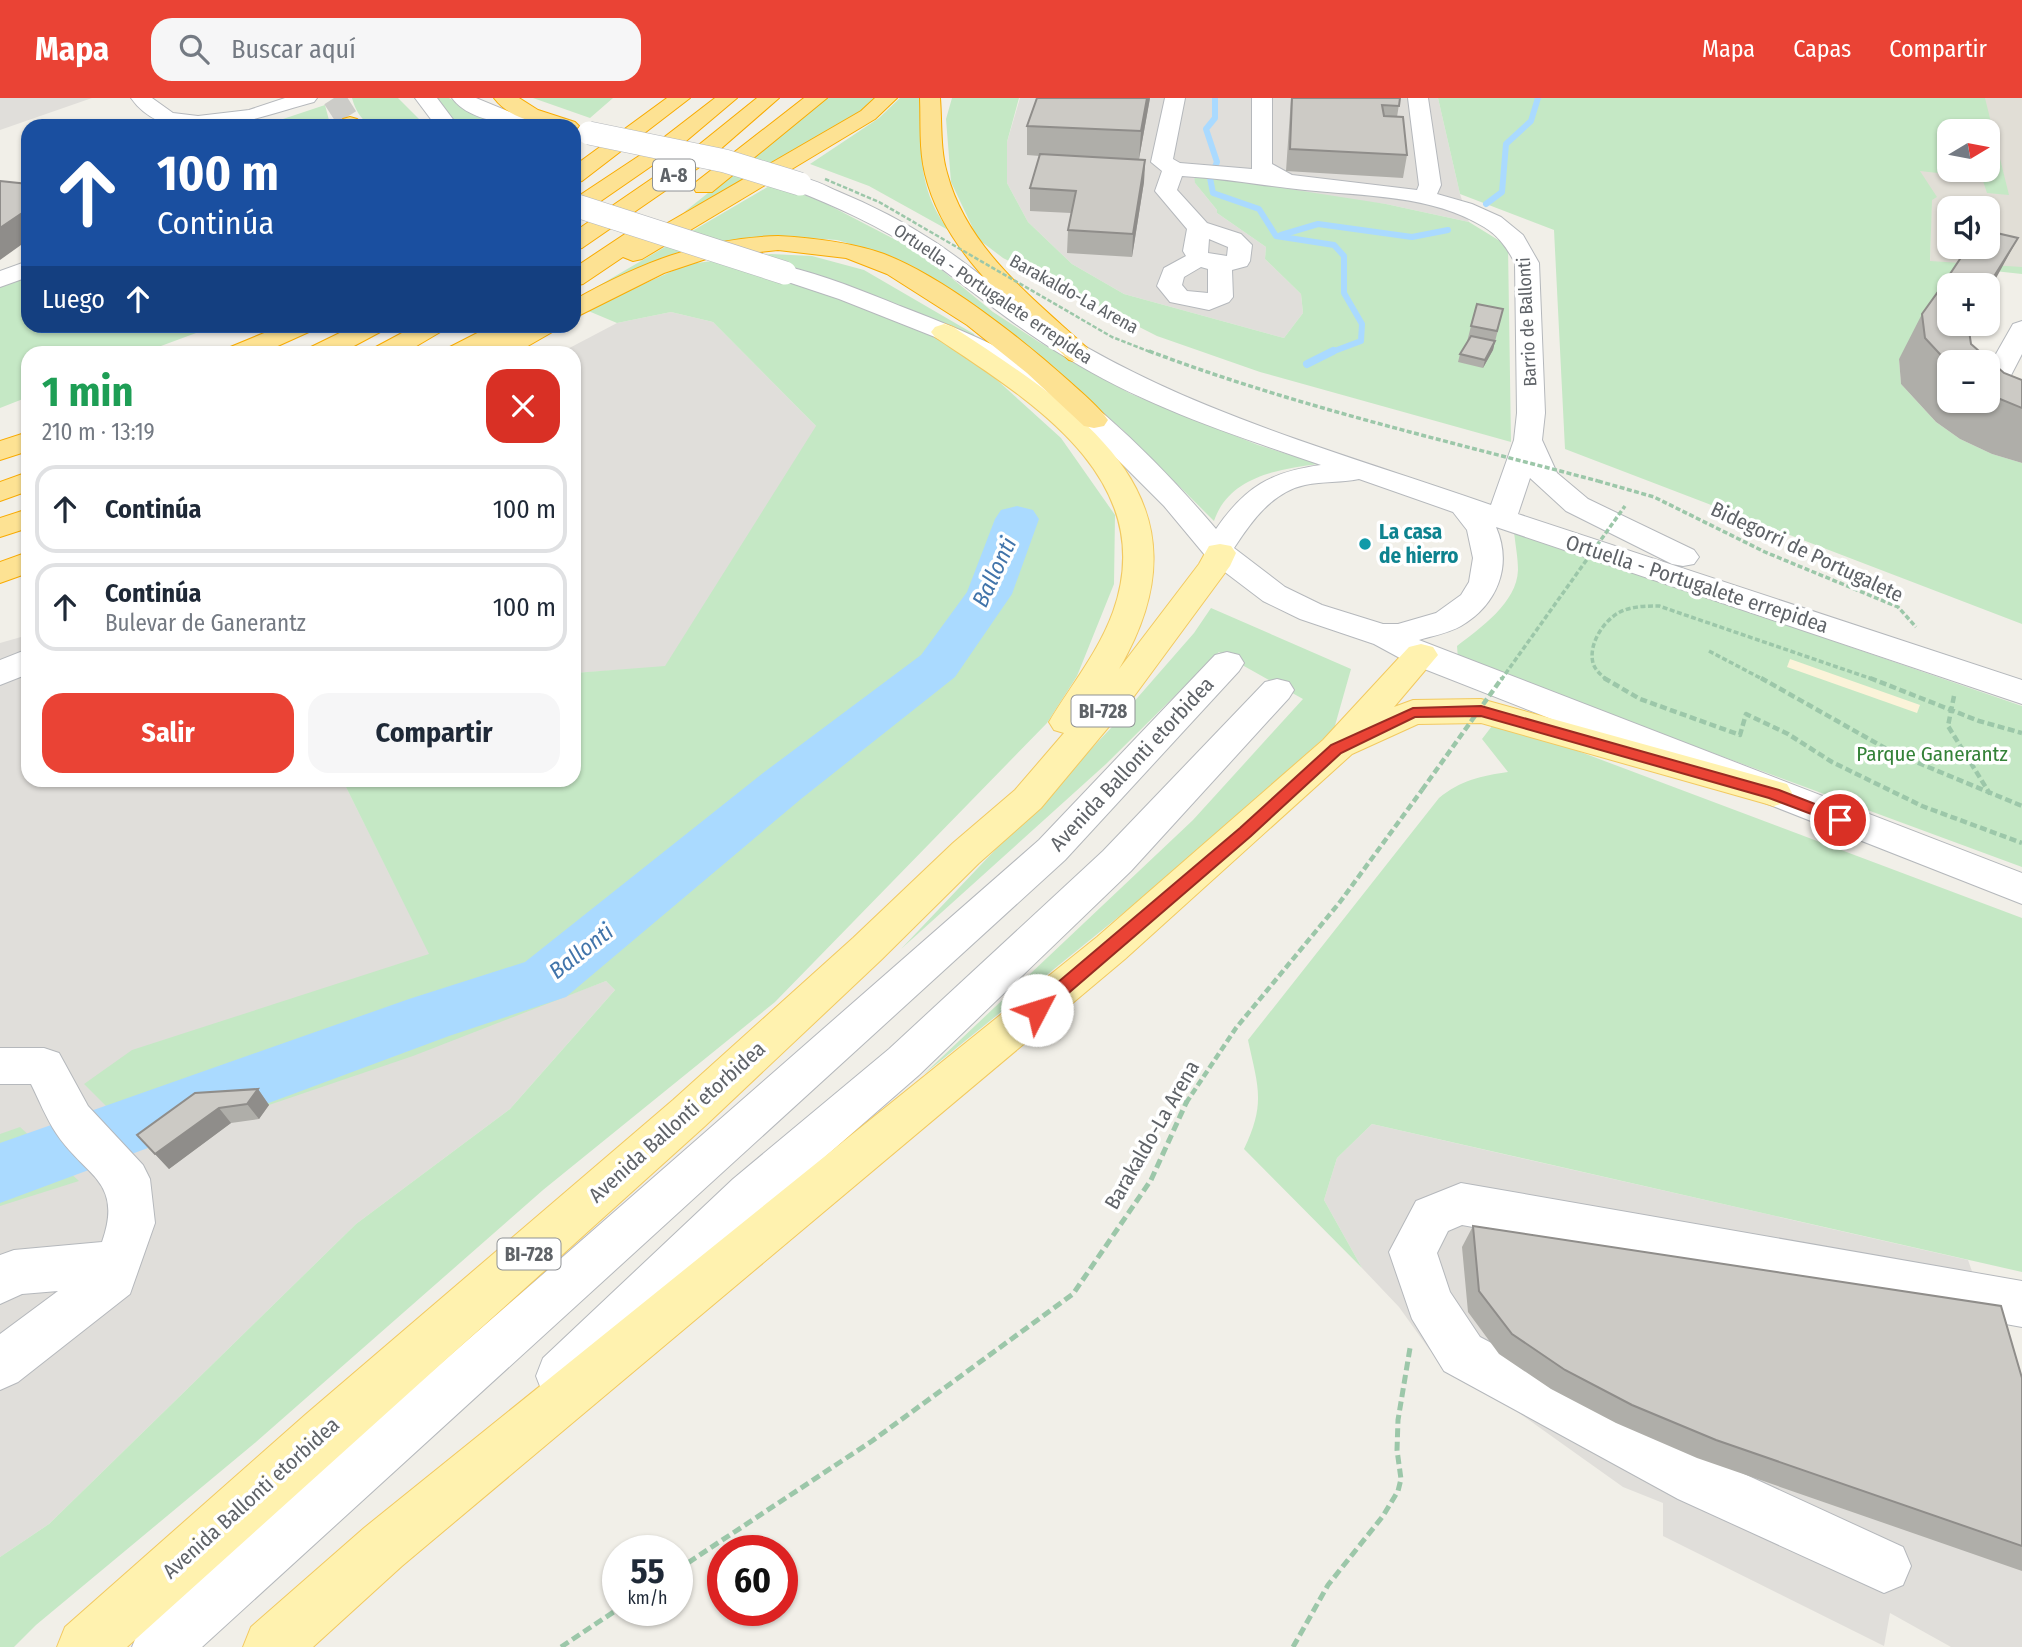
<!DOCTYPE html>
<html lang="es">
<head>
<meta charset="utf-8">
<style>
  :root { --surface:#fff; --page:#f6f6f7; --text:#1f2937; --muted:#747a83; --line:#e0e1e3; --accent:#ea4335 }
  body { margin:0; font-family:"Fira Sans Condensed",sans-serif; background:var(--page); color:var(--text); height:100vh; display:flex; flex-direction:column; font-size:26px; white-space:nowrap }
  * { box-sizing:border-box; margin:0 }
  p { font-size:23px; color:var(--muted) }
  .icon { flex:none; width:38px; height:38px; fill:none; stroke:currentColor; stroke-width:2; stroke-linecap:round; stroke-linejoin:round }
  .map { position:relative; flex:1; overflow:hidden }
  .sheet { position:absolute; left:21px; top:248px; width:560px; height:441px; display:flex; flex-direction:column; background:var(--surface); border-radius:21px; box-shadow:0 2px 5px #0004 }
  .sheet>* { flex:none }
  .hud { position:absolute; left:21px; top:21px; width:560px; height:214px; border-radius:21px; box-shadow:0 2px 5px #0004; background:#1a4fa0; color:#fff; overflow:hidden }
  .needle { width:46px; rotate:80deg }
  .buttons { position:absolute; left:1937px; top:21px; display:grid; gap:14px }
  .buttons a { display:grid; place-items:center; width:63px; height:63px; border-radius:14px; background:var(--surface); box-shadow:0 2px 5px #0004; font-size:35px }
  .speed { position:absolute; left:602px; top:1437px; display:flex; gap:14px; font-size:35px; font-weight:700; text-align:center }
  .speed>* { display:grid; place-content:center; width:91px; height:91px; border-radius:50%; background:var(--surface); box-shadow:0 2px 5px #0004; line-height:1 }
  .speed small { font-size:18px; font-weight:400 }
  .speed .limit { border:10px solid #d22; background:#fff; color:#111 }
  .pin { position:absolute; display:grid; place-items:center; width:60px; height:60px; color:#fff; margin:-30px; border:4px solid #fff; border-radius:50%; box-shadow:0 2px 7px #0007 }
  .me { position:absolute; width:77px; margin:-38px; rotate:50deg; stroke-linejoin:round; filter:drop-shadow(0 0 5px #0008) }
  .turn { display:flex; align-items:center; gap:24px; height:147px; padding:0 21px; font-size:32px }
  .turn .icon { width:91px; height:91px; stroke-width:2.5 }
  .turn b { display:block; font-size:49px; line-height:60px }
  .then { display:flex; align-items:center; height:66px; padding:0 21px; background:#0003; gap:14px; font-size:26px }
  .round { display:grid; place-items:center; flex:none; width:74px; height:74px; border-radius:21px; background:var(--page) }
  .head { display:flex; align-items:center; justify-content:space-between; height:119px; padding:0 21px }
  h1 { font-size:42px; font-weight:700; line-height:52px; color:#1e9e55 }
  .cta { display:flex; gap:14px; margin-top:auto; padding:14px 21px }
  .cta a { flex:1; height:80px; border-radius:21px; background:var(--accent); color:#fff; font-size:28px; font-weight:700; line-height:80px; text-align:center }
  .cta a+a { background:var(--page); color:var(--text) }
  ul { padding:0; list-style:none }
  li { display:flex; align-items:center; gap:21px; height:88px; margin:0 14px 10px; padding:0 7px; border:4px solid var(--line); border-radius:21px }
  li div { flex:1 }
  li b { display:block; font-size:26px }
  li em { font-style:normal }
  header { display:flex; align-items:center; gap:42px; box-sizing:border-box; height:98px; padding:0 35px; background:var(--accent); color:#fff }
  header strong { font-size:33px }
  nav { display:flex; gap:38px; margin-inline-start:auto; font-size:24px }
  .search { width:490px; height:63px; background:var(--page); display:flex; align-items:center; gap:18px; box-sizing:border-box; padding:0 24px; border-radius:21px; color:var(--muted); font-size:26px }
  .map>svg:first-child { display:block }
</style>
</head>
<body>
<header>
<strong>Mapa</strong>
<div class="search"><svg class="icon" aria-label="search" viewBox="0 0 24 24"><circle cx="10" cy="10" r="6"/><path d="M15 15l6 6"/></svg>Buscar aquí</div>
<nav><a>Mapa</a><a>Capas</a><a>Compartir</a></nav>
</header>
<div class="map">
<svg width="2022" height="1549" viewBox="0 0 2022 1549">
  <rect width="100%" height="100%" fill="#f1efe8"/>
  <path fill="#e0deda" d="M0 0H92L0 32Z
    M1020 0H1438L1460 96 1469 124 1386 106 1195 85 1217 112V115L1266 149 1265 161 1301 196 1303 215 1284 240 1124 196 1072 166 1028 124 1007 85V44Z
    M671 214 713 224 817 329 665 569 574 575V256H558L617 225Z
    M28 537V682L343 683 469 934 606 883 615 892 510 1011 356 1126 49 1426 0 1459V545Z
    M1372 1026 1968 1162 1993 1232 2022 1332V1549H1951L1890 1515 1884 1548 1663 1438V1405L1623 1389 1429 1251 1399 1209 1362 1170 1324 1102 1337 1060Z"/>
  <path fill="#e1ded6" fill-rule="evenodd" d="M1834 0H2022V169L1930 171 1931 102ZM1950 33H1988V72H1950ZM1950 110H1988V149H1950Z"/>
  <path fill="#c5e8c5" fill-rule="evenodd" d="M352 0H398L426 28C391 28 363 40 352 0Z
    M434 0H449L470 12 530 28H460Z
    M533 0H613L590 20Z
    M827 0H875L861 15 786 59 683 115Z
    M900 0H921C919 47 918 96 950 133L869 88 810 66 879 20Z
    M952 0H1019L1007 44V85L1028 124 1072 166 1124 196 1284 240 1303 215 1301 196 1265 161 1266 149 1217 115V112L1195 85 1194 76 1386 106 1469 124 1508 148 1511 344 1260 274 1157 238 1003 160 978 141 951 84 946 21Z
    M1438 0H1985L2009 97 1987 95 1982 80 1920 73 1937 99 1932 102 1930 163 2022 169V176L1976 171 1958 174 1899 261 1901 286 1936 324 1960 341 1992 356 2022 365V526L1565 351 1554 132 1460 96ZM1950 33H1988V72H1950Z
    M325 7 330 26 334 28H262Z
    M771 87 817 101 921 155 993 214 1039 244 1131 296 1258 347 1319 366C1277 371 1229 379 1214 423L1123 332 1021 244 885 160 854 147 837 142 794 139 756 141 659 162 576 201Z
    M771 156 812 158 864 172 974 236 986 272 1061 340 1115 417 1114 486 1077 578 1047 625 775 904 543 1092 256 1344 36 1527 14 1549H0V1459L49 1426 356 1126 510 1011 615 892 606 883 413 958 269 1007 207 1010 150 1052 84 986 132 952 429 856 343 683 574 682V575L665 568 816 328 713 224 671 214 617 225 586 212 688 166Z
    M28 175V228H215L142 255 28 256V299L0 310V185Z
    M1514 433 2022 608V769L1458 561 1457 548C1480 530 1517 505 1518 472 1518 459 1515 445 1514 433Z
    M1211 510 1351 571 1334 631 1179 770 923 977 1193 722 1303 601 1219 554 1106 666 901 851 1111 630 1194 535Z
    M1492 628 1530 635 2022 820V1174L1372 1026 1337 1060 1324 1102 1362 1170 1244 1051C1266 1005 1258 989 1248 942L1439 700C1461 682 1481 678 1508 674L1482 641Z
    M20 1029 79 1083 0 1108V1036Z"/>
  <path fill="#fbf3d9" d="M1790 561 1920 607 1917 615 1787 569Z"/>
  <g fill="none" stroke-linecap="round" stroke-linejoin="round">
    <path stroke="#aadaff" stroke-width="6" d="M1215 0V20L1206 31 1217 64 1210 80 1213 95 1259 111 1276 138 1334 147 1344 158V195L1362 226 1361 243 1329 255
      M1486 106 1502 94 1506 46 1531 23 1538 0
      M1281 137 1318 126 1412 139 1448 132"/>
    <path stroke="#aadaff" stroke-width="8" d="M1307 266 1333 253"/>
    <path fill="#aadaff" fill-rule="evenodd" d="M1017 408 1033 412 1039 421 1012 496 955 579 801 701 566 899 449 938 0 1105V1045L409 901 525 864 763 675 921 557 967 494 995 421 1001 412Z"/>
    <path stroke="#ccccc8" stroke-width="23" stroke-dasharray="23 11" stroke-linecap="butt" d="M334 0 350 25"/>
    <g stroke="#b5b8bc" stroke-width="2">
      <path id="minor" d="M131 0H152L173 15 198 18 249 12 285 0H317L314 4C262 17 171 57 131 0Z
        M415 0H437L458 28H436Z
        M452 0H476L510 14 561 24 565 28C532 28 473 29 452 0Z
        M1165 0H1185L1173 61 1180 65 1252 71V0H1272V66L1292 77 1417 92 1419 87 1408 0H1428L1441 87 1437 96 1472 106 1501 119 1523 137 1539 165 1545 315 1542 342 1557 375 1588 401 1694 452 1699 459 1694 466 1683 468 1672 466 1566 413 1530 380 1518 416 2022 582V606L1496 429C1513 468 1497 507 1461 528 1449 535 1432 538 1419 542L2022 775V806L1409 565 1374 546 1300 521 1263 503 1209 462 1164 408 1084 328 1017 281 935 239 839 201 776 180 773 175 776 170 785 168C824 177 863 193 900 208 971 235 1047 267 1105 317 1145 352 1182 391 1216 431 1245 389 1270 374 1321 367 1234 337 1146 309 1067 260 1015 229 969 190 920 155 880 128 837 109 792 91L789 86 792 81C807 77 823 87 837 93 871 107 904 124 935 144 968 166 997 191 1029 213 1167 309 1334 352 1491 407L1514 342 1517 315 1515 165C1507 150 1499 138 1484 129 1433 97 1363 98 1305 92 1264 88 1223 80 1182 78L1177 92 1207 125 1241 136 1252 147 1250 163 1247 168 1232 172 1233 199 1229 204 1209 212 1170 204 1157 188 1164 170 1186 158 1183 153 1187 131 1155 93 1162 73 1151 64ZM1209 141 1228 149 1227 158 1208 155ZM1201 169 1208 171V195L1187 193 1182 187 1184 179ZM1359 381 1453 414 1467 432 1473 460 1469 484 1461 497 1436 515 1398 526H1383L1322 507 1285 489 1234 450C1251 424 1272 394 1305 387 1323 383 1341 385 1359 381Z
        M28 163V179L0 189V173Z
        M2022 223V256L2006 287 2022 303V322L2003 315 1988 301V270L2013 226Z
        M28 551V576L0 587V562Z
        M1227 554 1239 557 1244 565 1239 573 1065 762 202 1549H132L140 1529 1039 742 1215 557Z
        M1277 581 1289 584 1294 592 1289 600 1131 773 919 977 765 1111 579 1296 561 1303 543 1296 536 1278 543 1260 733 1081 889 951 1103 753 1265 584Z
        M0 950H44L59 955 88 1008 143 1067 150 1081 155 1125 130 1196 18 1284 0 1292V1236L58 1193 22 1196 0 1206V1157L14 1152 102 1144C124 1082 84 1078 56 1035 46 1020 39 1002 31 986H0Z
        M1461 1085 2022 1183V1229L1462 1127 1448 1133 1437 1155 1450 1194 1480 1239 1716 1363 1903 1449 1911 1468 1903 1487 1884 1495 1678 1401 1444 1273 1412 1221 1389 1154 1416 1103Z"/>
    </g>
    <g stroke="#f2c960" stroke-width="2">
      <path id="major" d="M944 226 953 229C1083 314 1219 400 1119 571L1199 466 1209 448 1220 446 1231 448 1236 455 1230 468 1132 601 1041 710 979 765 881 862 705 1028 127 1549H57L65 1529 305 1317 673 1002 853 840 953 745 1015 692 1064 635 1054 632 1049 624C1071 587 1098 555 1113 514 1161 380 1029 302 935 239L931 234 935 229Z
        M1421 546 1433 549 1438 557 1394 609 1413 602 1481 601 1787 686 1792 695 1787 704 1774 708 1481 625 1418 626 1352 656 1125 861 402 1468 313 1549H243L251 1529 364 1430 1097 839 1323 642 1409 549Z"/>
    </g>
    <g stroke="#f9ab00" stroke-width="2">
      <path id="highway" d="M494 0H519L538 12 575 24 579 28 574 33V28C547 28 512 24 494 0Z
        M667 0H690L582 83 574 85V68Z
        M715 0H737L679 49 582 116 574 118V101L645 54Z
        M757 0H779L701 68 582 150 574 152V134L685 58Z
        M804 0H827L712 94H696L693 89 696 84Z
        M875 0H897L875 21 642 161 633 163 623 159 583 186 574 188V170L640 126H656L659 130 861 13Z
        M920 0H940C942 25 940 51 947 75 967 151 1033 200 1087 250L1091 256 1087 262 1078 264 1069 262C1012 208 944 154 925 76 919 51 921 25 920 0Z
        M350 19 357 21 365 28H342L340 25 343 21Z
        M778 138C814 140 850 144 884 156 944 179 1022 241 1070 284 1083 296 1098 308 1108 322L1104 328 1094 330 1084 328 1027 275 967 227 887 176 846 160 778 152 709 160 664 175 574 220V202C640 165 702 140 778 138Z
        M281 228H315L311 233 260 256H224L228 250Z
        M354 228H386L382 233 339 256H305L309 250Z
        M415 228H446L442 233 403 256H370L374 250Z
        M491 228H522L519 231 527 228H558L554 233 514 256H481L483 252 478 256H444L448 250Z
        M28 334V353L0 362V343Z
        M28 374V393L0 403V384Z
        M28 411V430L0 439V420Z
        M28 454V475L0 485V464Z"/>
    </g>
    <path stroke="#9cc7a9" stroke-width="3.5" stroke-dasharray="5 2.5" stroke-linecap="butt" d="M1598 383 1654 399 1765 454 1898 509 1916 529
      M1709 553 1764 582
      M1607 582C1601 577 1595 572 1593 565 1588 546 1604 522 1620 514 1632 508 1646 508 1659 508L1875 582"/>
    <path stroke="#9cc7a9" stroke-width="4.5" stroke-dasharray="7 3.5" stroke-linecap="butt" d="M1604 580 1640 601 1740 637 1746 616 1788 636 1832 664 1922 708 2022 745
      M1761 580 1892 654 2022 708
      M1870 580 1979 623 2022 635
      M1954 598 1948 628 1990 696
      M1186 1005 1236 930 1340 804 1422 692"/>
    <path stroke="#9cc7a9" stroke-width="5" stroke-dasharray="9 4.5" stroke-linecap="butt" d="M677 1472 872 1343 1073 1196 1151 1082 1187 1003
      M561 1549 618 1511
      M1293 1549 1328 1487 1383 1418 1398 1393 1401 1381 1397 1352 1398 1322 1410 1250"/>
    <use href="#minor" fill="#fff" fill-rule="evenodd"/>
    <use href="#major" fill="#fff2af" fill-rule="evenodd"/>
    <use href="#highway" fill="#fde293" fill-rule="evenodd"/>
    <g stroke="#b5b8bc" stroke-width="24" stroke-linecap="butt">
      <path id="minor-bridge" d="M589 35 725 63 800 86
        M574 107 785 175"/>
    </g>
    <path stroke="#9cc7a9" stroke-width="2.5" stroke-dasharray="4.5 2" stroke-linecap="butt" d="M825 81 879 104 1112 239 1153 255"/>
    <path stroke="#9cc7a9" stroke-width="3.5" stroke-dasharray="5 2.5" stroke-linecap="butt" d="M1149 253C1294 308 1448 343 1598 383
      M1501 582 1625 408"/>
    <path stroke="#9cc7a9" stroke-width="4.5" stroke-dasharray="7 3.5" stroke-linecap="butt" d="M1422 692 1502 580"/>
    <use href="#minor-bridge" stroke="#fff" stroke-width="23"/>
  </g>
  <path fill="#afaea9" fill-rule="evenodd" d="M1150 0 1139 61 1145 62 1144 84 1132 159 1067 155 1068 132 1071 115 1030 113V90L1040 58 1027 57V28Z
    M1291 0H1400L1397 19 1407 57 1403 80 1286 73Z
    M1948 179 1994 184 1988 187H1950L1971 246 2004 275 2022 282V365L1992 356 1960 341 1936 324 1901 286 1899 261 1922 216ZM1950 264H1988V303H1950Z
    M1503 211 1493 252 1483 270 1458 264 1460 256 1467 244 1471 228Z
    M258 991 269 1007 259 1021 231 1025 169 1071 137 1037Z
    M1473 1128 2022 1280V1473L1697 1360 1616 1325 1551 1291 1499 1256 1468 1214 1462 1149Z"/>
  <path fill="#8f8d8a" d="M1147 0H1150L1139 61 1141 33Z
    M1145 62 1144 84 1132 159 1133 136Z
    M28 111V142L0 162V130Z
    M2018 140 1994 184 1988 194V188Z
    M1495 243 1493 252 1483 270 1485 262Z
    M258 991 269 1007 259 1021 247 1006Z
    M219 1010 231 1025 169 1071 155 1056Z"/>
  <path fill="#cccac5" stroke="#8f8d8a" stroke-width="2" d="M1037 0H1147L1141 33 1027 28Z
    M1292 0H1400L1399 8 1382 7 1384 18 1403 19 1407 57 1290 51Z
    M1040 56 1145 62 1133 136 1068 132 1076 93 1030 90Z
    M0 83 28 86V111L0 130Z
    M1988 133 2018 140 1988 188V187H1977L1948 179 1968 149H1988Z
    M1945 184 1956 187H1950V226H1968L1971 246 2004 275 2022 282V310L1988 296V264H1950V267L1925 240 1922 216Z
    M1477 206 1503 211 1497 233 1471 228Z
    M1471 238 1495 243 1485 262 1460 256Z
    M258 991 247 1006 219 1010 155 1056 137 1037 195 995Z
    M1473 1128 2001 1208 2022 1280V1448L1716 1342 1632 1307 1565 1272 1512 1236 1479 1193Z"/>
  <path fill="#ea4335" stroke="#982c22" stroke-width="2" d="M1481 608 1779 692 1846 718 1848 722 1840 727 1769 700 1481 618 1415 619 1341 655 1251 738 1043 917H1031L1029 912 1031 907 1240 730 1331 647 1413 610Z"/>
  <circle fill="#0f9aa8" stroke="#fff" stroke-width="2.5" cx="1365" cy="446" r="7"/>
  <g text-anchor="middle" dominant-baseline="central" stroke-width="7" stroke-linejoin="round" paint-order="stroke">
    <g font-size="18" fill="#5f6368" stroke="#fff">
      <text transform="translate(993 196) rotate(34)">Ortuella - Portugalete errepidea</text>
      <text transform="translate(1074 196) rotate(29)">Barakaldo-La Arena</text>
      <text transform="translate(1527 224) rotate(-93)">Barrio de Ballonti</text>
    </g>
    <g fill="#fff" stroke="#8f9295" stroke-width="2">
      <rect x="653" y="61.5" width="42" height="31" rx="5"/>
      <rect x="1071.5" y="597.5" width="63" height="31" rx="5"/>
      <rect x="497.5" y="1140.5" width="63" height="31" rx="5"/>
    </g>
    <g font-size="19" font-weight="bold" fill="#5f6368">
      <text x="674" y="77">A-8</text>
      <text x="1103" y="613">BI-728</text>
      <text x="529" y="1156">BI-728</text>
    </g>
    <g font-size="21" font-weight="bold" fill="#0d838f" stroke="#fff" text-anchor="start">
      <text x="1379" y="434">La casa<tspan x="1379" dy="24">de hierro</tspan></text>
    </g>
    <g font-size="21" fill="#5f6368" stroke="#fff">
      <text transform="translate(1807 454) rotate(25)">Bidegorri de Portugalete</text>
      <text transform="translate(1697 486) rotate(18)">Ortuella - Portugalete errepidea</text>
      <text transform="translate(1132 666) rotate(-47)">Avenida Ballonti etorbidea</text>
      <text transform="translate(677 1024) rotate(-42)">Avenida Ballonti etorbidea</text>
      <text transform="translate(1152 1037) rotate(-60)">Barakaldo-La Arena</text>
      <text transform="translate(251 1400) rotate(-42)">Avenida Ballonti etorbidea</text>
    </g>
    <g font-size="21" fill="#348238" stroke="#fff">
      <text x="1932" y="656">Parque Ganerantz</text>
    </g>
    <g font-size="23" font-style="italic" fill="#4174aa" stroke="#fff">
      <text transform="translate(994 474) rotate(-65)">Ballonti</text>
      <text transform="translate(581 853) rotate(-38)">Ballonti</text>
    </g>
  </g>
</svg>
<div class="buttons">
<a><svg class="needle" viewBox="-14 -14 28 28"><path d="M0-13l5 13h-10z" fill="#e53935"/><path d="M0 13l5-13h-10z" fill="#747a83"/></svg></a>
<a><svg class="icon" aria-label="sound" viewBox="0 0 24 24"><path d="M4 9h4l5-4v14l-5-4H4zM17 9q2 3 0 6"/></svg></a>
<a>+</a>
<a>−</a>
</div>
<div class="speed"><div>55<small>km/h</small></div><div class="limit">60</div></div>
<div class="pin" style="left:1840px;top:722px;background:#d93025"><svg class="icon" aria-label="arrive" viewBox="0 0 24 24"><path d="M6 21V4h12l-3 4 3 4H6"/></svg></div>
<svg class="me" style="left:1037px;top:912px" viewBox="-20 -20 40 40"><circle r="19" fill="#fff"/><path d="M0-13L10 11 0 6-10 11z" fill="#ea4335"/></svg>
<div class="hud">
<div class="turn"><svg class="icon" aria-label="ahead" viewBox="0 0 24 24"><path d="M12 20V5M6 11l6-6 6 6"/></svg><div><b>100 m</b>Continúa</div></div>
<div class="then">Luego<svg class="icon" aria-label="ahead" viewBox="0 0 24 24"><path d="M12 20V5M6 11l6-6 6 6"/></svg></div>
</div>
<section class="sheet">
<div class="head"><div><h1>1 min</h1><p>210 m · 13:19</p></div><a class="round" style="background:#d93025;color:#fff"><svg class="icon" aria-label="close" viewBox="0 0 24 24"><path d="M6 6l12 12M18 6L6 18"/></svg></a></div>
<ul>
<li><svg class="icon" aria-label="ahead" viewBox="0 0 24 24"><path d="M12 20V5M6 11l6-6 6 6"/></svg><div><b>Continúa</b></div><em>100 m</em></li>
<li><svg class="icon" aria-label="ahead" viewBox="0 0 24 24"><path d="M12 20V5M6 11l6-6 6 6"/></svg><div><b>Continúa</b><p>Bulevar de Ganerantz</p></div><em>100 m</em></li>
</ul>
<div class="cta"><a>Salir</a><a>Compartir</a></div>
</section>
</div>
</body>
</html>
